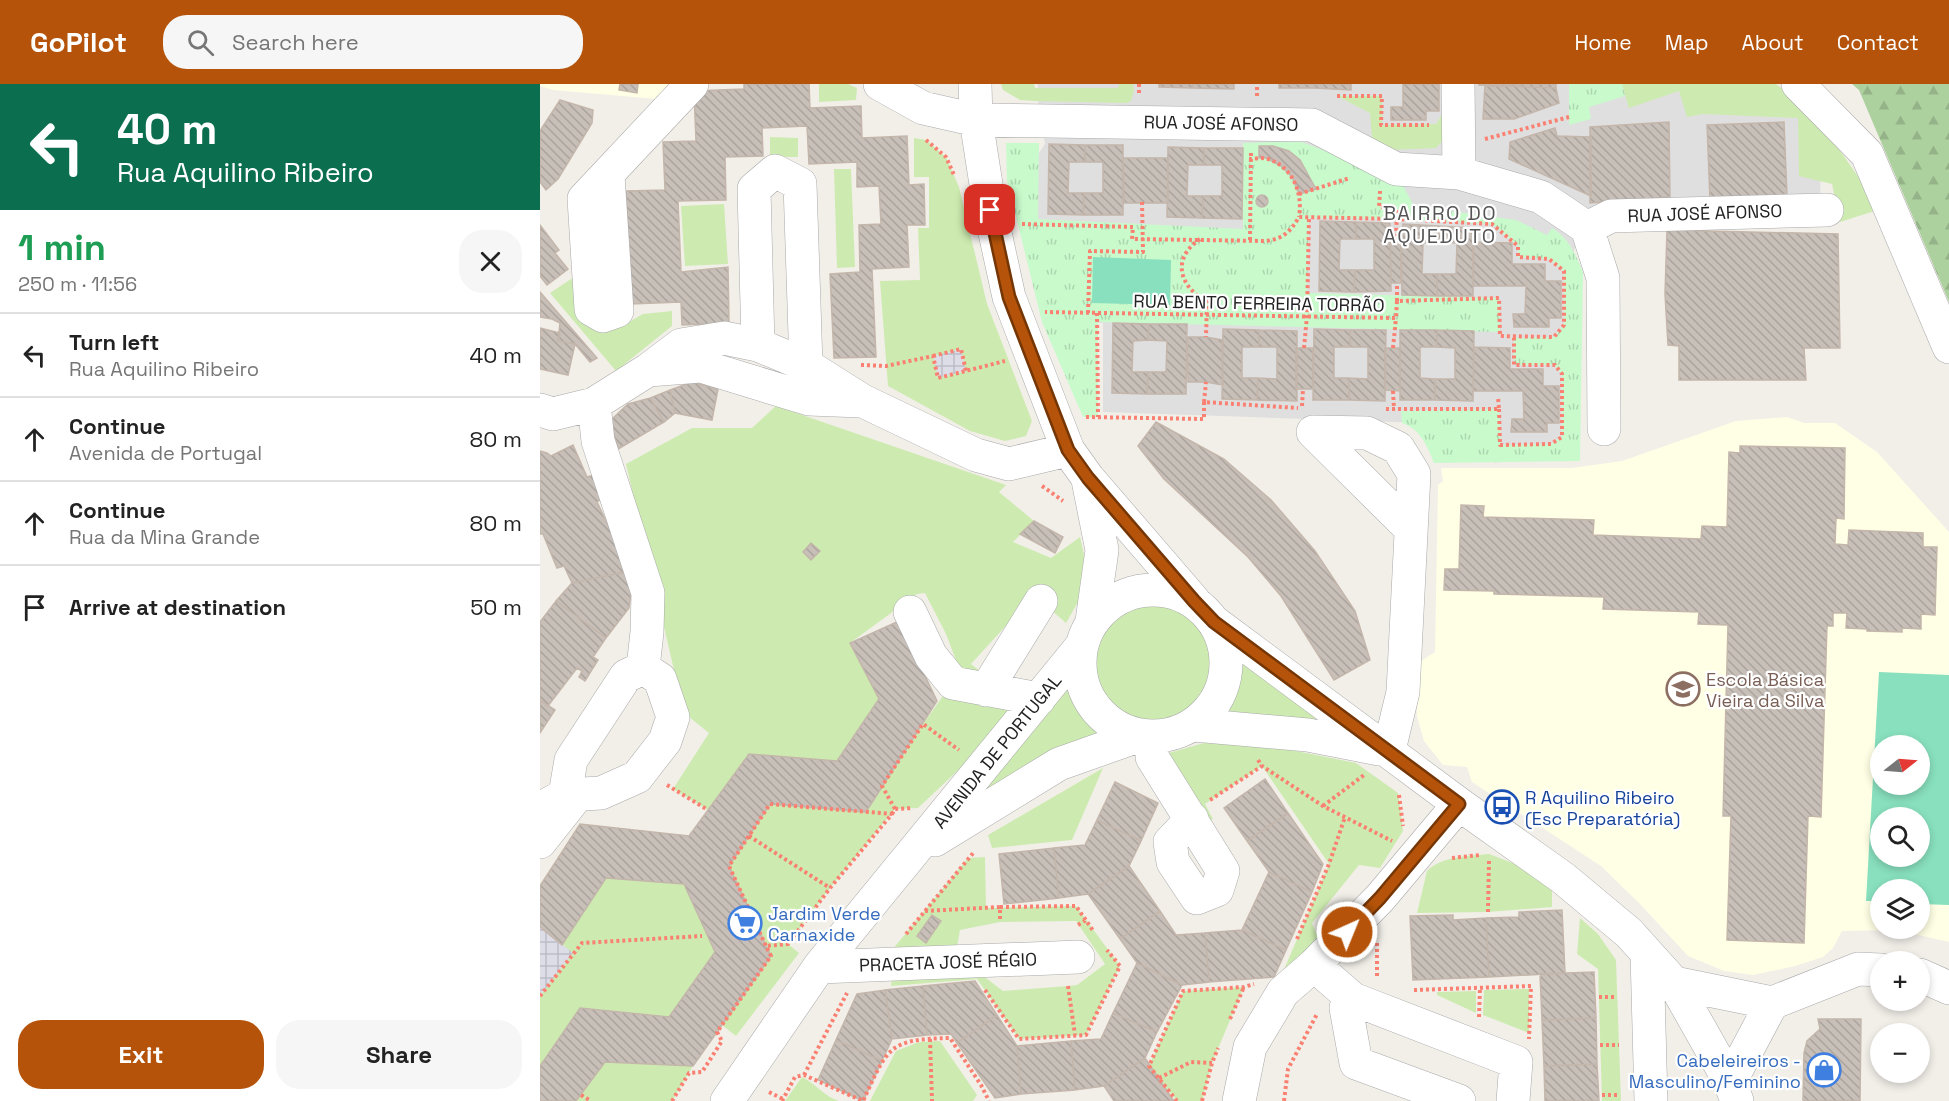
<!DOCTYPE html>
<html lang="en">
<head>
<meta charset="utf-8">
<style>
  :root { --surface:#fff; --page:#f6f6f6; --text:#222; --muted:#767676; --line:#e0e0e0; --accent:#b45309 }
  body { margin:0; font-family:"Space Grotesk",sans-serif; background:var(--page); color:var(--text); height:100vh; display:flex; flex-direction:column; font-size:22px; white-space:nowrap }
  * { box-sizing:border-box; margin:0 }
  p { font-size:20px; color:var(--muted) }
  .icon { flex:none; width:33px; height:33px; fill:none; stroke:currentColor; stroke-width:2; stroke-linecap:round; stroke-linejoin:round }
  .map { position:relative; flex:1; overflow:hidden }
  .sheet { display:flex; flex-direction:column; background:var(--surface); width:540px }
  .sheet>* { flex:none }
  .top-card { background:#0b6e4f; color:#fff; overflow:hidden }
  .needle { width:39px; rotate:73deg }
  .controls { position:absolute; left:1330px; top:651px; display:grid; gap:12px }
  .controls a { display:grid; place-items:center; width:60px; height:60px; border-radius:50%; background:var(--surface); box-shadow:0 3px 9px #0003; font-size:30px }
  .pin { position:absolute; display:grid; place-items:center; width:51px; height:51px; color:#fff; margin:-26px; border-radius:12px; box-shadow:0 3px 9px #0006 }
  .me { position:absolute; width:66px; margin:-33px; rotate:44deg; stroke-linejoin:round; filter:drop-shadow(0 0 4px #0008) }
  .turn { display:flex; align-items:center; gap:21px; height:126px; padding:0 18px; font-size:27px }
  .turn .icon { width:78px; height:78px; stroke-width:2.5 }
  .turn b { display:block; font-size:42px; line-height:51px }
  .round { display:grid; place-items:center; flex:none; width:63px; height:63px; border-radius:24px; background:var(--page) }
  .head { display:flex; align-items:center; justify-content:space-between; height:102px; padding:0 18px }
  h1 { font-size:36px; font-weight:700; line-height:45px; color:#1e9e55 }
  .primary-button { display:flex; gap:12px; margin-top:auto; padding:12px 18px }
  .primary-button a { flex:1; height:69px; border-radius:24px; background:var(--accent); color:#fff; font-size:24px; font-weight:700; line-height:69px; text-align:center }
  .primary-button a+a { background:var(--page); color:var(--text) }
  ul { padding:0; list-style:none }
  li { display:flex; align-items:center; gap:18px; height:84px; padding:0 18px; border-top:2px solid var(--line) }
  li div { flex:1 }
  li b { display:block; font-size:22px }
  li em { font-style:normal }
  header { display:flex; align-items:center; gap:36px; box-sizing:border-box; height:84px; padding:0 30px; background:var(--accent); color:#fff }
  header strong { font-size:28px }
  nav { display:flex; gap:33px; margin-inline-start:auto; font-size:21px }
  .search { width:420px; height:54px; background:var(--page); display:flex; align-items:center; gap:15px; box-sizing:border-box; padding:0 21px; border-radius:24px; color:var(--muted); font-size:22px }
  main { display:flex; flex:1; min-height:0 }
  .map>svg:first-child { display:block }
</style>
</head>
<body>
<header>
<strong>GoPilot</strong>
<div class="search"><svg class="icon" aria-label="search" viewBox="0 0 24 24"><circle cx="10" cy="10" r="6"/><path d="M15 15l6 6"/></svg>Search here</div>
<nav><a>Home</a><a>Map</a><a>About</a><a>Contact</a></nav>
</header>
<main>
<section class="sheet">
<div class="top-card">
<div class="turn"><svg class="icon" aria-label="left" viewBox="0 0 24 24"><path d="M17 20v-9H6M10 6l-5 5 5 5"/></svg><div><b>40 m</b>Rua Aquilino Ribeiro</div></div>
</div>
<div class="head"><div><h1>1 min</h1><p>250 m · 11:56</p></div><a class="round"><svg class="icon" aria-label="close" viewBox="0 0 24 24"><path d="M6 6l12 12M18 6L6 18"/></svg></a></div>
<ul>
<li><svg class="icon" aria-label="left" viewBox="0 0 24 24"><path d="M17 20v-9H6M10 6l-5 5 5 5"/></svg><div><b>Turn left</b><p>Rua Aquilino Ribeiro</p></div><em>40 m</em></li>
<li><svg class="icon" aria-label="ahead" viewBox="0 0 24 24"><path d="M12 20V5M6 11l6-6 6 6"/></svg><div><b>Continue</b><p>Avenida de Portugal</p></div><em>80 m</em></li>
<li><svg class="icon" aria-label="ahead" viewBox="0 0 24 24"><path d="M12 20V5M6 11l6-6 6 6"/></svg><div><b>Continue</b><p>Rua da Mina Grande</p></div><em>80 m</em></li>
<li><svg class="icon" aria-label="arrive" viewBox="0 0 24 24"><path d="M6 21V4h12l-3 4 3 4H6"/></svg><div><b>Arrive at destination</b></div><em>50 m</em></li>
</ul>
<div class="primary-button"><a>Exit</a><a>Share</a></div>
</section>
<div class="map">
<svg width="1409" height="1017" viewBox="0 0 1409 1017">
  <defs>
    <pattern id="forest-firs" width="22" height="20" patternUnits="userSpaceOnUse" patternTransform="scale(1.5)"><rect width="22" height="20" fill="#add19e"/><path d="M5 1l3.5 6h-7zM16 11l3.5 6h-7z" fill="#95b388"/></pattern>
    <pattern id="park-tufts" width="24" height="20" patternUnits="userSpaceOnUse" patternTransform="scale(1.5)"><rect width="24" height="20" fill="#c8facc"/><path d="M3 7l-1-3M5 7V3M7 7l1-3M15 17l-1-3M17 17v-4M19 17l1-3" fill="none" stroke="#acd6af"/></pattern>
    <pattern id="plaza-grid" width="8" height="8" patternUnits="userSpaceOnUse" patternTransform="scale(1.5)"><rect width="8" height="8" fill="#dddde8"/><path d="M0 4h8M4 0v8" fill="none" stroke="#bdbdc7"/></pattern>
    <pattern id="building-back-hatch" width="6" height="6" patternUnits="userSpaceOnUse" patternTransform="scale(1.5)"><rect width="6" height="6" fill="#c7bfb8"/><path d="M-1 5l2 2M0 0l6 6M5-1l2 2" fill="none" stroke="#aba49e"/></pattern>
  </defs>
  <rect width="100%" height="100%" fill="#f2efe9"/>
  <path fill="#e0dfdf" d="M498 0H1210L1281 36 1280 135 1042 138 1031 179V366L954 379 944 341 563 328V239H543L514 152 494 131 491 81 505 60 498 21Z"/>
  <path fill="#ffffe5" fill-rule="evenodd" d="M0 0H130L117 15 13 6 0 2Z
    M1247 333 1264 339H1295L1337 368 1409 448V858L1357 846 1302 847 1293 864 1283 873 1255 882 1213 891 1184 887 1148 872 1100 820 1061 782 932 698 927 683 903 681 884 657 877 632 878 579 895 568 898 401 903 397 901 384H1032L1082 377 1196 337ZM1341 662H1380V700H1341ZM1341 734H1380V772H1341ZM1341 806H1380V844H1341Z"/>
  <path fill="#cdebb0" d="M279 0H308L317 4 316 16 279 18Z
    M461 0H494L495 4H578L579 0H593L594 7 591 17 586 19 494 17 480 16 463 6Z
    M1082 0H1236L1272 27 1341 125 1300 138 1292 100 1259 92 1258 34 1163 30 1147 33 1139 7 1089 24Z
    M797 12H842V41L896 40 902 30 907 52 896 64 850 66 832 54 830 29Z
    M230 53 258 54V73H230Z
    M374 54 386 56 406 73 419 103 447 220 492 337 486 352 465 357 430 347 348 302 340 197 380 196 378 144H389V93H374Z
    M294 85H311L315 183 297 184Z
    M184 120 188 180 145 182 141 122Z
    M34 193 70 242 89 238 103 230 132 227V242L76 287 10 209Z
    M236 322 466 401 459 408 494 437 473 458 511 474 540 453 546 480 538 518 526 539 494 511 431 580 444 590 420 587 406 550 385 509 377 510 310 559 339 615 297 677 209 670 168 726 133 705 169 649 144 629 86 380 152 344H212Z
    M552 580a63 63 0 1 1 126 0a63 63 0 1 1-126 0Z
    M698 575 801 649 677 634C694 612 699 602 698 575Z
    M531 598 537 622 555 643 567 649 428 725Z
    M403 612 471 618V626L430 675 378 724 355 725 290 804 248 860 259 869 196 952 182 941 231 872 189 782 230 720 326 728 383 640Z
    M664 659 731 662 816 679 858 709 863 747 840 784 819 781 772 839 779 856 743 888 789 780 722 682 665 720 673 735 661 743 618 672Z
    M563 684 532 756 452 764 448 751Z
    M949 770 975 780 1012 803V823L948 828 877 829 887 787C902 772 929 772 949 770Z
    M445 773 446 824 536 822 580 882 546 951 479 955 437 895 351 902 352 894 442 891 463 907 528 902 537 901 565 880 536 837 460 838 420 846 417 863 352 866 428 774Z
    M66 794 144 800 175 868 129 933 40 924 0 982V843L22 860Z
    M1040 834 1058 850 1076 876 1081 1017H1062L1058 885 1037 870Z
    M704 903 672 979 662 1017H637L609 982 643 907Z
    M989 905V949L943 931 944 906Z
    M936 907V929L897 911V908Z
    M400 957 437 1011 433 1017H330L356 967 379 958Z
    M65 978 153 982 132 1017H36Z
    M262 993C275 999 285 1013 299 1017H245Z"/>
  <path fill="url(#forest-firs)" d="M1312 0H1409V218L1319 6Z"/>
  <path fill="url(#park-tufts)" d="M1029 0H1082L1085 12 1049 23 1051 35 1029 41Z
    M759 57 859 94 874 122 976 136 1007 151 1012 144C1029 154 1036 171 1043 188L1040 377 894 379C887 361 880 345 862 339L861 327 959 325 961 361 1011 360 1022 352V290L1014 281H974V254L1014 253 1024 241V187L1009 175 978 173V162L952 140 856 135 769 134 767 209 959 214 960 248 558 238V333H543L502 238 467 96 466 59H499L498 135 703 145V59Z"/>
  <path fill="#88e0be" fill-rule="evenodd" d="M553 173 631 176 630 221 552 219Z
    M1339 588 1409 591V821L1380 820V806H1341V817H1326ZM1341 662H1380V700H1341ZM1341 734H1380V772H1341Z"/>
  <path fill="url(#plaza-grid)" d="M421 265 426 287 398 294 393 272Z
    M0 843 33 869 0 912Z"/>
  <path fill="url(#building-back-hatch)" stroke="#c4b6ab" stroke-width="1.5" d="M80 0H98L97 9 79 6Z
    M204 0H269L270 24 321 22 322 54 367 52 369 101 384 100 385 141H367L369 183 332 185 336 273 294 274 290 190 320 188 319 141 341 140 339 102 317 103V78L269 80 267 42 222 44 223 72 185 73 186 116 138 117 141 188 188 183 189 239 142 241 141 218 91 220 86 107 125 106 123 58 156 57 154 7 204 5Z
    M619 0H653V4L619 3Z
    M653 0H694V5L653 4Z
    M739 0H775V4H739Z
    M775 0H811V6L775 4Z
    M863 0H899V27H886V36H851V23H863Z
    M939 0H1016V4L939 1Z
    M945 1 1016 4 1019 19 974 35H943Z
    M20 16 53 26 52 39 18 95 6 106 0 98V47Z
    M1129 38 1130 113 1050 119V43Z
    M1244 38 1247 112 1170 115 1167 41Z
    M1015 44 1017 52 1051 53V112L969 75 970 58Z
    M509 60 545 61V78H529L528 109H544L543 131 508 130Z
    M545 61H583V131H543L544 109H563V78H545Z
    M719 62H733L749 67 760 76 776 105 759 110 752 93 741 82 726 74H719Z
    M628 63 664 64V81H648L647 112H663L662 134 627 133Z
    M664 64H703L702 135 662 134 663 112H682V81H664Z
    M583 74H628V119H584Z
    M716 117a6 6 0 1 1 12 0a6 6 0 1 1-12 0Z
    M780 137 816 138V155H800L799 186H815L814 208 779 207Z
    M816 138 850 139 851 207 814 208 815 186H834V155H816Z
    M863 140 898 142V158L883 159 882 190H897V212L862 211 861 155Z
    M0 141 19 166 15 169 28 185 7 201 0 192Z
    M898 142 934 144 933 212H897V190H916L917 159 898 158Z
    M1127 146 1298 150 1300 264H1264L1266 296H1139V262L1128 261 1125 210Z
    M850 155H861V199H851Z
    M933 158 972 159V180H1005V197H1021V234H1009V243H974L973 230H985L986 202H933Z
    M0 208 57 274 50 278 35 260 18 257 20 239 12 235 0 233Z
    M573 239 609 240 608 256 593 257 592 288H608L607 310 572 309Z
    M609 240H647L646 310H607L608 288H626L627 257 608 256Z
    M0 244 20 249 18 257 35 260 28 291 0 285Z
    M683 245 719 246V263H702V294H718L717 316 682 315Z
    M774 245 810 246V263H794V294H809V316H773Z
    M719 246 757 247V317L717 316 718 294 737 295V263H719Z
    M810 246H846L845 317 809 316V294L828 295V263H810Z
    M860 246H897V263H880V294L895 295V316H860Z
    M897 246 934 247 933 317 895 316V295H915V264L897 263Z
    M647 253H666L682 256 683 301 666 298H648Z
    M934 263 970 264V285H1003V302H1019V339H1007V348H971L972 335H984L983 307H933Z
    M756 264H773V305H756Z
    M845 264H860V307L845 306Z
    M152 298 178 305 172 336 135 329 130 306Z
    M130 306 135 329 124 338 110 314Z
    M110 314 124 338 78 365 70 337 88 320Z
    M616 338 684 375 731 416 775 467 815 527 830 576 794 596 741 512 708 473 624 395 598 362Z
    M33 361 47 393 54 391 63 414 57 418 90 487 32 499 24 482 17 484 3 450H0V367L7 369 11 372Z
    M1200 362 1305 364 1304 435 1296 434 1295 460 1308 461 1309 446 1383 449V463H1397L1395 531 1381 530V545L1362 544V548L1327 547V545L1306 544 1307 529H1293V542H1287L1281 733 1268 732 1264 859 1187 856 1191 732H1183L1188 541 1158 540 1159 528 1063 525 1064 513 954 510V507L904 506 905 485H919L921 421 944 422 943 433 1054 436 1053 451 1161 455 1162 442 1187 443 1189 368 1200 369Z
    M494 437 523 453 515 469 480 450Z
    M271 459 280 467 271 476 263 468Z
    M84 488 91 509 89 524 66 554 16 517 32 499Z
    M16 517 66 554 53 573 58 576 45 597 39 593 42 587 37 584 8 622 0 616V538Z
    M359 537 397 617 326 728 230 720 189 782 231 872 153 982 65 978 36 1017H0V982L40 924 129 933 175 868 144 800 66 794 22 861 0 843V802L40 740 149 752 209 670 297 677 339 615 310 559Z
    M0 616 15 626 0 649Z
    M725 695 748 729 707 757 684 724Z
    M575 698 618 719 601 757 557 736Z
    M748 729 783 780 772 808 729 788 707 757Z
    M557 736 601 757 589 782 548 810 519 814 514 764 545 761Z
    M514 764 519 814 464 820 459 770Z
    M589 782 620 827 580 855 548 810Z
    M729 788 772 808 746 866 702 846Z
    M1022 826 1025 889 949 893 946 834 979 833V828Z
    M620 827 636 851 665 849 669 898 642 901 597 879 580 855Z
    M392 831 401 837 386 859 377 852Z
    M913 831V836L946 834 949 893 873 896 870 832Z
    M702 846 746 866 734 893 669 898 665 849Z
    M597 879 642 901 617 948 573 929Z
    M1054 888 1056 934 1002 936 1000 890Z
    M435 897 457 931 417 959 411 950 387 951 383 902Z
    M383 902 387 951 352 955 345 906Z
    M345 906 352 955 342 977 296 956 317 910Z
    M573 929 617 948 605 974 564 1002 535 1006 531 957 561 955Z
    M457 931 477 962 481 1010 455 1014 417 959Z
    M1056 934 1057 980 1004 982 1002 936Z
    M1278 935H1321L1320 1017H1263L1264 969 1267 957 1280 945Z
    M296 956 342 977 323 1017 278 996Z
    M531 957 535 1006 481 1010 477 962Z
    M605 974 634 1017H574L564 1002Z
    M1057 980 1059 1017H1005L1004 982Z"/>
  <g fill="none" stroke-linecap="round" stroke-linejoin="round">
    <g stroke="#a9a9a9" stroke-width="34">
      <path id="minor" d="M340 0 383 24 436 36 772 41 856 85 919 89 1001 113 1047 144 1063 194 1064 345
        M435 0 436 36 450 126 469 213 528 366 548 394 654 517
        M918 0 919 89
        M1258 0 1327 70 1409 263
        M68 91 77 227 63 232 51 225 44 115 152 0
        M1047 144 1071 132 1287 126
        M218 261 214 105 235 87 260 100 266 281
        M108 286 161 282 269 315 321 317
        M54 320 58 357 108 509 107 548 103 584
        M0 326 13 330 54 320 108 286 141 261 184 254 218 261 266 281 323 317 436 371 469 380 528 366
        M548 396 562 466 552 537
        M540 579a73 73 0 1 1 146 0a73 73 0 1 1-146 0Z
        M370 528 391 572 413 599 499 615
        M674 538 919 720 1023 794 1089 849 1134 899 1190 998 1197 1017
        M446 606 501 517
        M654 641 768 651 839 665
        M612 652V673L683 787 677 806 657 814 633 778 630 758 652 735
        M849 666 863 608 874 390 858 364 827 349 773 348 870 444
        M0 725 25 711 61 709 97 693 125 657 133 633 120 595 103 584 86 592 31 676 25 711
        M395 756 519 680 598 652
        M0 758 38 710
        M1107 870 1111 1017
        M774 881 813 915 976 978 973 1017
        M279 883 538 873
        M1380 891 1409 904
        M1134 899 1232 919
        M813 915 806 924 816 979 919 1017
        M1190 998 1232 919 1318 885 1341 886
        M187 1017 279 883 540 564
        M699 1017 710 963 743 908 774 881 840 814 919 720"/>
    </g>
    <path stroke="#fa8072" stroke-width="4" stroke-dasharray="3 3" stroke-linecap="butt" d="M599 0V11
      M717 12V0
      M797 12H842L841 41H889
      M945 55 1029 33
      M386 56 406 73 414 91
      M709 75C715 75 723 73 728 75 753 83 763 109 759 133
      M840 107 839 123 857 124 856 155
      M759 110 810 94
      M482 140 593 143 592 155 726 157C743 155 751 147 759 133L856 135 952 140 978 162V173L1009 175 1024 187V241L1014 253 960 252 959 214 857 217 856 234 505 228
      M660 155C631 175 639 202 667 218L666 253
      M710 156 711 67
      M857 217V199
      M548 229 550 167 603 168 602 118
      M557 229 558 333
      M764 264 767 232 769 134
      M853 264 856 234
      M393 272 421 265 426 287
      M321 281 346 282 393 272 398 294 465 277
      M853 307 854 325
      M664 318 666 298
      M762 322 763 305
      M846 325H959L958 313
      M959 325 960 361 1011 360 1022 353V290L1015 281H974V254
      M546 333 664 335V318L758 324
      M502 402 523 417
      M718 676 722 682 783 722 852 757
      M127 701 168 726
      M859 711 863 742
      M670 716 722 682
      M783 722 824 691
      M355 725 342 702 383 640 419 666
      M352 730 355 725 373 724
      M209 752 290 804
      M912 774 940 771
      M460 823 536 822 554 848
      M385 827 460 823V838
      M948 828 949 776
      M538 841 546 836
      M366 850 434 768
      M757 855 789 780 805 733
      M837 892V858
      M528 902 535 951
      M445 906 479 955 546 951 580 882 567 866
      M874 906 991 902 989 955
      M0 912 42 859 162 852
      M1059 913H1077
      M939 933 940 904
      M690 935 704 903
      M390 955 392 1017
      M1060 961H1079
      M264 991 307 909
      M619 994 651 978 672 979
      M229 1008 243 1015
      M41 1011 51 1017
      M1062 1011H1080
      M132 1017 149 989 162 988 182 957 177 948 231 872 226 862 189 782 230 720 352 730 290 804 248 860 226 862
      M242 1017 255 993 264 991 323 1017C348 964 347 955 410 954L441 1001 449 1017
      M637 1017 609 982 643 907 704 903 714 900
      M662 1017 672 979 678 964
      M744 1017 748 985 777 930"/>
    <use href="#minor" stroke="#fff" stroke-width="33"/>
  </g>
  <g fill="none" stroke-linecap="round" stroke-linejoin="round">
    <g stroke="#753606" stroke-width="15">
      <path id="route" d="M450 126 469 213 528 366 548 394 654 517 674 538 919 720 840 814 807 848"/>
    </g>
    <use href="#route" stroke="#b45309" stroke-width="10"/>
  </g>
  <defs>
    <g id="school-ring" transform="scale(1.725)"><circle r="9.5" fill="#fff" stroke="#8d6e63" stroke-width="1.5"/><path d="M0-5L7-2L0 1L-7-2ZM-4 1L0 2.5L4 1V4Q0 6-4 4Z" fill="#8d6e63"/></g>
    <g id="bus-ring" transform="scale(1.725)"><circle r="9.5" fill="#fff" stroke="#1a4fb4" stroke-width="1.5"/><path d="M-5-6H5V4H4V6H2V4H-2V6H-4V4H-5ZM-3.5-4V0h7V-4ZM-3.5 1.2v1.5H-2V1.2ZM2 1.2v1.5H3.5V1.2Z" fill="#1a4fb4"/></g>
    <g id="supermarket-ring" transform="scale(1.725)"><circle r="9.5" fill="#fff" stroke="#3f7fe0" stroke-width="1.5"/><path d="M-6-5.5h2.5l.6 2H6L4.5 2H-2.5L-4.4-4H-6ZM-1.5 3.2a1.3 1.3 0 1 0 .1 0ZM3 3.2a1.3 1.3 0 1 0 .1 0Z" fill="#3f7fe0"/></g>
    <g id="shop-ring" transform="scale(1.725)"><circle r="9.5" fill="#fff" stroke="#3f7fe0" stroke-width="1.5"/><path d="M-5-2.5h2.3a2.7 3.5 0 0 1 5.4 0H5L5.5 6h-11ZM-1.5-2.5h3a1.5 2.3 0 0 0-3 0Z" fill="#3f7fe0"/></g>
  </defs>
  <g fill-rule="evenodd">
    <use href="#school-ring" x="1143" y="605"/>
    <use href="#bus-ring" x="962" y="723"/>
    <use href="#supermarket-ring" x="205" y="839"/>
    <use href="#shop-ring" x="1284" y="986"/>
  </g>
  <g text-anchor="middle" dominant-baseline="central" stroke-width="4.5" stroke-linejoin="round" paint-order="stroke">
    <g font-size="18" fill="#222" stroke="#fff">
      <text transform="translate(681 39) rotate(1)">RUA JOSÉ AFONSO</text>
      <text transform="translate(1165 129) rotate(-2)">RUA JOSÉ AFONSO</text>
      <text transform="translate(719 219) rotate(1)">RUA BENTO FERREIRA TORRÃO</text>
      <text transform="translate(457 667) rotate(-51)">AVENIDA DE PORTUGAL</text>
      <text transform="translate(408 878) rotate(-2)">PRACETA JOSÉ RÉGIO</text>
    </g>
    <g font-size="18" fill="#785e54" stroke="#fff" text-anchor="start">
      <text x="1166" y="595">Escola Básica<tspan x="1166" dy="21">Vieira da Silva</tspan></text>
    </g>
    <g font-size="18" fill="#164399" stroke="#fff" text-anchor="start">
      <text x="985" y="713">R Aquilino Ribeiro<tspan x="985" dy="21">(Esc Preparatória)</tspan></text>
    </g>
    <g font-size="18" fill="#366cbe" stroke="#fff" text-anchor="start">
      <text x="228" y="829">Jardim Verde<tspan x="228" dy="21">Carnaxide</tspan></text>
      <text x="1261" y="976" text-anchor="end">Cabeleireiros -<tspan x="1261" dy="21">Masculino/Feminino</tspan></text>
    </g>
    <g font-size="20" letter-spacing="1.5" fill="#555" stroke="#fff">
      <text x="900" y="129">BAIRRO DO<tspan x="900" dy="23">AQUEDUTO</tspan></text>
    </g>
  </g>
</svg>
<div class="controls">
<a><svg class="needle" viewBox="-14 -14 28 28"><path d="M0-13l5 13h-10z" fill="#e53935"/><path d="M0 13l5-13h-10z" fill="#767676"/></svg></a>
<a><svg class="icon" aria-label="search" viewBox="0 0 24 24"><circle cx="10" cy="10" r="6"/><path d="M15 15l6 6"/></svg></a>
<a><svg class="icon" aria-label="layers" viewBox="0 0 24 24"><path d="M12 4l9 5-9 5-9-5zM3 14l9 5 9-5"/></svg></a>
<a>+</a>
<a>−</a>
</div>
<div class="pin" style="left:450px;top:126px;background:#d93025"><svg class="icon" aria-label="arrive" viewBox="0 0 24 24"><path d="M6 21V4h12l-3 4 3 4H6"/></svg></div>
<svg class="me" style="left:807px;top:848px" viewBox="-20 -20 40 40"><circle r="17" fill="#b45309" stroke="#fff" stroke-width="3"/><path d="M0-11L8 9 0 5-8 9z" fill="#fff"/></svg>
</div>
</main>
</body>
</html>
